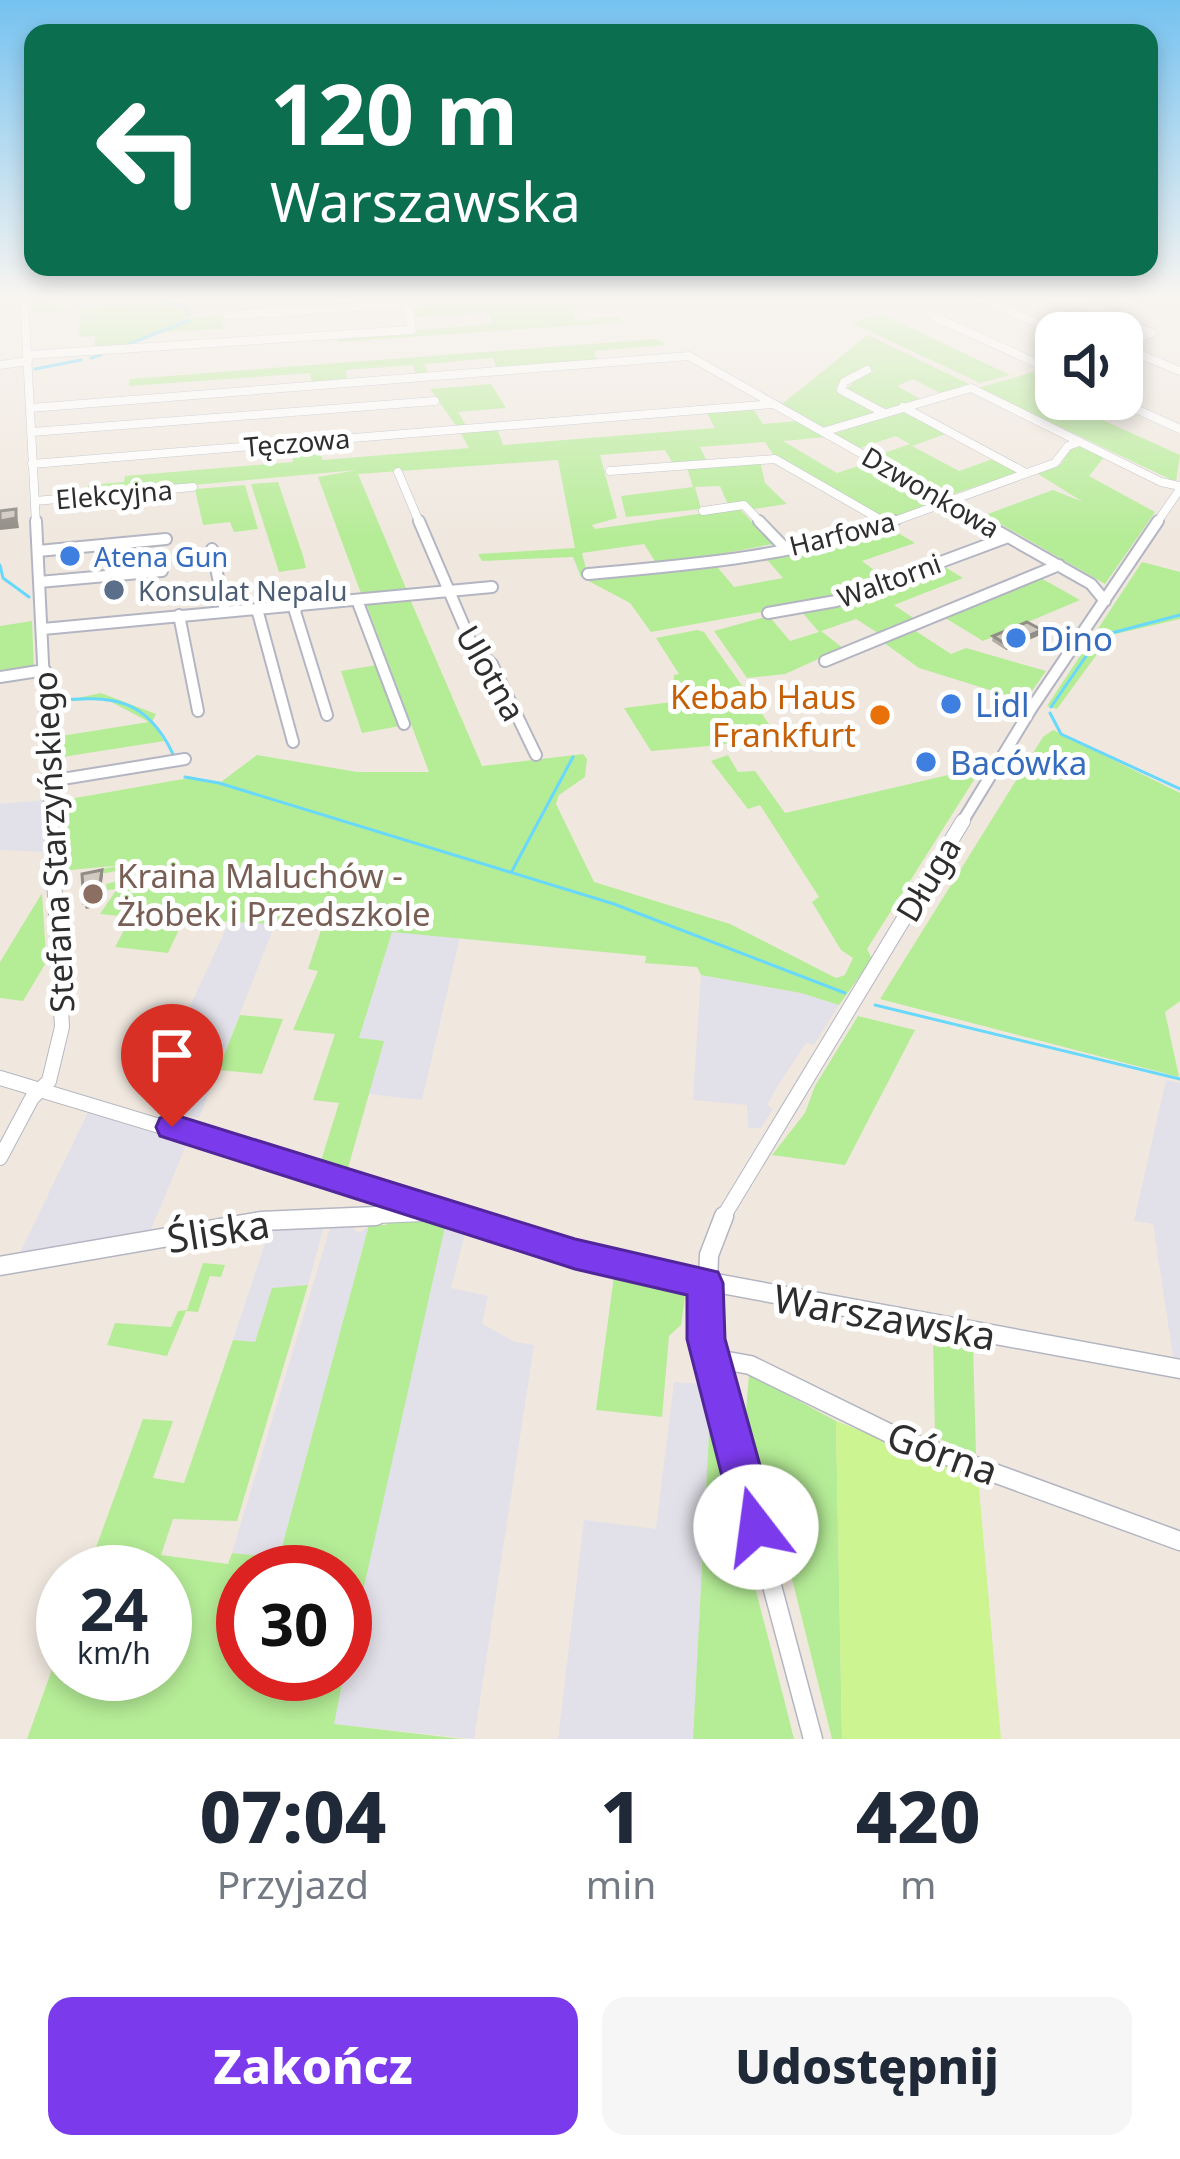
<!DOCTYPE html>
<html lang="pl">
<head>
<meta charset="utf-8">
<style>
  :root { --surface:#fff; --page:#f6f6f7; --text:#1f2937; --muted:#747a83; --accent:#7c3aed }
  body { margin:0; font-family:"Noto Sans",sans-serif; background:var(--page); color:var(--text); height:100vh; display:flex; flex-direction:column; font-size:45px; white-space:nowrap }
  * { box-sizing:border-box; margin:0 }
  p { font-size:39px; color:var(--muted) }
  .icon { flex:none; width:66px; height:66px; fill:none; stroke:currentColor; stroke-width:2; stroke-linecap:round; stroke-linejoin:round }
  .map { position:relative; height:1739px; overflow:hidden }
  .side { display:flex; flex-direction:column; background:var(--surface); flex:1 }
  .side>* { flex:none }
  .top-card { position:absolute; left:24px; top:24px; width:1134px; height:252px; border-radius:24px; box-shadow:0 6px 18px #0003; background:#0b6e4f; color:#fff; overflow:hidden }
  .buttons { position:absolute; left:1035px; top:312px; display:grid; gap:24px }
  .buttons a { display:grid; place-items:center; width:108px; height:108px; border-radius:24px; background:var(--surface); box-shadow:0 6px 18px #0003; font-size:60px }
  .speed { position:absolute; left:36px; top:1545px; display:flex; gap:24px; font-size:60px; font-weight:700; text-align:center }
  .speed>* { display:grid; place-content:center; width:156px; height:156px; border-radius:50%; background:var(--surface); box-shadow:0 6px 18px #0003; line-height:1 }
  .speed small { font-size:30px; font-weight:400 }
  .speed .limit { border:18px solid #d22; background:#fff; color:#111 }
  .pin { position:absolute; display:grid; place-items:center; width:102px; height:102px; color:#fff; margin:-123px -51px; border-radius:50% 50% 50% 0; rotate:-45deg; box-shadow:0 0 12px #0007 }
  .pin .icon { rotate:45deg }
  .me { position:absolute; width:132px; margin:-66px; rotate:345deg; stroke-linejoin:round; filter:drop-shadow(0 0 9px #0008) }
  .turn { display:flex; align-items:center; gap:42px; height:252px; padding:0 48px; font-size:54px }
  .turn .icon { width:156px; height:156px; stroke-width:2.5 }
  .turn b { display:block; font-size:84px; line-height:102px }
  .eta { display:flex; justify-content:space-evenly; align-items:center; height:204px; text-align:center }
  .eta b { font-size:72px; font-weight:800; line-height:84px }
  .cta { display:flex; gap:24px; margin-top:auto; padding:24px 48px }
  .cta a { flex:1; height:138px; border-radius:24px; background:var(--accent); color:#fff; font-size:48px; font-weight:800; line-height:138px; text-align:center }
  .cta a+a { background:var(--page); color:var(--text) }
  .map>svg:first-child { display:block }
</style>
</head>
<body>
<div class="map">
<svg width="1180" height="1739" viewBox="0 0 1180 1739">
  <rect width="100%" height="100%" fill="#f0e8df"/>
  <path fill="#e2e0e8" d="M45 800 46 852 0 850V804Z
    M229 922 275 924 199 1118 173 1112 195 1057 168 1054Z
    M392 932 460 937 422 1100 368 1094 383 1041 359 1039Z
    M701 975 801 993 839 1005 814 1045 806 1043 777 1087 767 1105 773 1109 761 1128H748L747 1105 693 1100Z
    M1166 1080 1180 1083V1358L1173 1356 1153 1224 1134 1221Z
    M89 1110 187 1143 147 1239 17 1259Z
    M445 1224 461 1228 464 1238 451 1288 488 1296 482 1324 515 1342 534 1345 474 1739 333 1724Z
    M271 1225 324 1226 308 1285 272 1288 255 1342 233 1340Z
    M331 1225 354 1226V1231L361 1232 369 1225 279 1558 232 1553Z
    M674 1382 703 1384 710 1414 693 1739H558L584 1520 656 1529Z"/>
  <path fill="#b5ec96" d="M69 296 65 308 160 303 145 296C161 296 186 300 192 315L188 318 223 316 222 329 162 332 118 348 93 350 96 336 78 337 82 310 31 313 30 299Z
    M537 296H580L599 307 572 308 576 320 617 317 626 322 339 342 338 336 493 324 489 313 413 318 408 305 416 303Z
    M881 314 1010 375 980 383 852 323Z
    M868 335 969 384 968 386 942 394 913 379 897 386 922 400 883 409 846 389 862 375 874 372 865 367 835 388 876 414 825 428 782 404Z
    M656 339 666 345 594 351 597 361 497 369 493 358 424 364 428 373 416 376 413 365 346 370 347 381 312 383 310 373 129 386 130 379Z
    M1040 370 1056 375V382L1039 388 1056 399 1180 455 1176 482 978 388Z
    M491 384 506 408 458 412 467 427H457L430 389Z
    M752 407 763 424 798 421 826 437 783 441 837 473 871 462 935 502 890 520 883 518 774 456 765 442 700 447 707 461 673 464 665 450 600 455 617 518 592 525 595 529 739 508 773 544 658 566 644 544 582 553 588 577 713 562 734 587 783 578 762 554 888 527 915 543 862 561 886 579 828 600 651 632 630 603 581 577 573 557 482 561 478 554 575 548 558 460 358 474 408 593 362 596 318 477 357 470 87 495 88 485 124 482 125 476 293 462V444L319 442 322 460 469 448 460 432 497 428 503 445 715 428 706 411Z
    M901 411 948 433 912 446 959 471 993 459 1016 471 1014 474 947 496 875 456 910 444 896 436 860 448 834 434Z
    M1078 445 1105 456 1089 476 1155 512 1105 584 985 515 1053 490 1083 502 1035 472 1061 464 1071 447Z
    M760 461 765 483 787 504 754 509 747 502 728 505 720 486 695 487 701 509 626 517 621 496 693 487 687 467Z
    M278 482 303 556 306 568 279 572 251 484Z
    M245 485 258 529 234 532 230 522 203 525 195 489Z
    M1142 562 1180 572V619L1111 635 1057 709 1047 706Z
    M940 564 963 578 894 605 915 619 878 633 856 619 821 631 843 648 785 674 747 678 714 631 769 616 790 641 819 632 801 611Z
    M1039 577 1080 600 983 641 942 616Z
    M409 597 482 766 583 754 587 759 585 777 559 795 556 804 594 882 730 924 836 978 845 975 853 958 841 950 812 902 819 897 760 805 748 809 711 761 728 755 738 772 755 771 785 813 974 769 977 775 867 949 872 959 839 1005 801 993 701 975 697 967 645 963 646 956 392 932 359 1038 384 1041 348 1168 320 1164 339 1103 313 1100 335 1034 293 1030 318 971 308 969 322 927 184 919 168 953 115 947 131 917 100 914 117 889 107 890 106 884 118 881 116 871 96 875V870L123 865 60 871 58 801 189 778 221 782 257 755 357 772H429L365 601Z
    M32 621 34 670 0 675V626Z
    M911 628 951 654 966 648 1046 671 1025 701 919 668 880 640Z
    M697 630 704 632 774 731 721 745 651 751 624 708 672 702 674 675 679 674 656 638Z
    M377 665 400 726 362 733 341 671Z
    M101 693 156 714 152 722 164 741 56 758 55 737 149 722 104 698 54 703Z
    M1053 730 1180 793V1001L1165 1012 1179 1077 880 999 1043 737Z
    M42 893 46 956H50L23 1001 0 998V962Z
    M148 1010 185 1014 164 1060 127 1057Z
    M240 1015 283 1019 262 1074 218 1070Z
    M858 1016 915 1030 845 1165 772 1155 805 1113 815 1086Z
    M389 1219 446 1222 345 1671V1572H243V1674H344L334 1724 462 1739H27L63 1639V1674H165V1572H87L143 1419 173 1421 153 1478 184 1483 233 1340 255 1342 272 1288 308 1285 237 1521 173 1519 161 1555 228 1564 232 1553 279 1558 369 1225H386Z
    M203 1263 225 1265 221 1277 210 1276 198 1312 186 1311 167 1356 107 1345 115 1323 171 1327 178 1311 187 1310Z
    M614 1276 676 1288 685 1297 681 1325 669 1336 662 1417 596 1410Z
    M933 1336 973 1343 976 1454 935 1437Z
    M749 1374 836 1421 842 1739H832L791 1575 783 1576 746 1442 753 1440 746 1412Z
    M710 1414 785 1703 794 1739H693Z"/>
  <path fill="#ccf491" d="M836 1421 978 1477 1001 1739H842Z"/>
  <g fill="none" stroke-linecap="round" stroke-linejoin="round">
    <path stroke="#68d8fc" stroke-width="3" d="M154 296 186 308 189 315
      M126 345 190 320
      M91 358 101 355
      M35 369 81 360
      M0 565 3 578 29 597
      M53 701C111 695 146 697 173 754
      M1051 707 1100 636 1180 615
      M1050 713 1061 734 1180 789
      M185 777 219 783 614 904 845 993
      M512 871 573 757
      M875 1005 1180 1079"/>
    <g stroke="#b3b6c2" stroke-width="9">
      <path id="minor-far3" d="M24 296 36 524
        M975 296 1060 333
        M1063 296 1152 333 1122 344
        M406 302 427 301
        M227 315 406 304
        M935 317 1056 372
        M1122 347 1180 371
        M27 355 412 330 406 296
        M0 365 28 361
        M867 370 844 382 841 390 884 413
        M1114 399 1180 429
        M903 407 1026 473
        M30 408 689 356 986 524
        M826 431 971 388 1161 482 1180 486
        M32 432 435 401
        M32 464 772 404
        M610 471 775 459 888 524
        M398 472 420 524
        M35 501 193 487
        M703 511 744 505 762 524
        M886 524 1055 463 1068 446 1079 442
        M1156 524 1180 489"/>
    </g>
    <g stroke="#b3b6c2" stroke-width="14">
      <path id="minor-far2" d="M36 521 51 824
        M419 521 473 647 492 664 536 755
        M759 521 784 547
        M883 521 888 524
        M980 521 1091 584 1105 601
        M212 549 225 611
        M38 551 166 539
        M588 574C689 565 799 556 894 521
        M39 582 162 571
        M357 600 404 724
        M293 605 327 715
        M257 609 293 742
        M768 613 836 601 1008 537
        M179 615 198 711
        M43 629 492 587
        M825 661 1059 565
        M0 677 45 670
        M50 781 185 759
        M961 824 1033 706 1158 521"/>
    </g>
    <g stroke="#b3b6c2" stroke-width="16">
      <path id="minor-far1" d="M0 1078 468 1219
        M0 1158 32 1098 49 1081 62 1027 51 821
        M306 1219 424 1214 436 1209
        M722 1219 963 821"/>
    </g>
    <g stroke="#b3b6c2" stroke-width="21">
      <path id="minor" d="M458 1216 624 1266 1180 1369
        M724 1216 709 1255 706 1339 813 1739
        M0 1266 261 1221 376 1216
        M711 1358 750 1365 901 1439 1180 1541"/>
    </g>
    <use href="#minor-far3" stroke="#fff" stroke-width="8"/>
    <use href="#minor-far2" stroke="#fff" stroke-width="10"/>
    <use href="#minor-far1" stroke="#fff" stroke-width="14"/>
    <use href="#minor" stroke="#fff" stroke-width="18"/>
  </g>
  <path fill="#b2ada5" d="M1042 630 1040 635 1006 650 992 641 993 636Z"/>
  <path fill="#918d86" d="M16 509 19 528 0 530V521Z
    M1042 630 1040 635 1006 650 1007 645Z
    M102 870 103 875 99 906 86 909 84 903Z"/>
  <path fill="#cfc9c0" stroke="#918d86" stroke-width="3" d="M16 509V518L0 521V511Z
    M1027 622 1042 630 1007 645 993 636Z
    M102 870 97 901 84 903 82 874Z"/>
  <linearGradient id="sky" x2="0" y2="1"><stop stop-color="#75c2f0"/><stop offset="0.55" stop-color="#f8f5f1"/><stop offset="1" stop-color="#f8f5f1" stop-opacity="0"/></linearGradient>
  <rect width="1180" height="539" fill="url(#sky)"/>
  <path fill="#7c3aed" stroke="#51269a" stroke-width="3" d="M172 1114 575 1239 718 1272 723 1283 725 1339 777 1527 771 1542 756 1548 741 1542 735 1527 687 1339V1295L575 1269 160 1136 156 1127 160 1118Z"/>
  <g fill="#3f7fe0" stroke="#fff" stroke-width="4.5">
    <circle cx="70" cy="556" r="12"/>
    <circle cx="1016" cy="638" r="12"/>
    <circle cx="951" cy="704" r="12"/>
    <circle cx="926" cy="762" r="12"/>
  </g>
  <circle fill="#5c6f8a" stroke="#fff" stroke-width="4.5" cx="114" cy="590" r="12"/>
  <circle fill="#e8710a" stroke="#fff" stroke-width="4.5" cx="880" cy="715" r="12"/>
  <circle fill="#8d6e63" stroke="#fff" stroke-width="4.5" cx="93" cy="894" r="12"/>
  <g text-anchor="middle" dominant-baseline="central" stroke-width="10" stroke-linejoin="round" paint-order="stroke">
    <g font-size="27" fill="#2e2e2e" stroke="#fff">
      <text transform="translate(297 442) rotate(-5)">Tęczowa</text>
      <text transform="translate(931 492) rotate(30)">Dzwonkowa</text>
      <text transform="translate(114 494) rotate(-5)">Elekcyjna</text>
      <text transform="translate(842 533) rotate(-14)">Harfowa</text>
      <text transform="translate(889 580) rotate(-20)">Waltorni</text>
    </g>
    <g font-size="27" fill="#366cbe" stroke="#fff" text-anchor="start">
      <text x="94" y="556">Atena Gun</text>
    </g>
    <g font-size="27" fill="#4e5e75" stroke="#fff" text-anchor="start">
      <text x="138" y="590">Konsulat Nepalu</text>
    </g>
    <g font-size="33" fill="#366cbe" stroke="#fff" text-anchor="start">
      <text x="1040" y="638">Dino</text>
      <text x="975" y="704">Lidl</text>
      <text x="950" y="762">Bacówka</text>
    </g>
    <g font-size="33" fill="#2e2e2e" stroke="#fff">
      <text transform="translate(491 673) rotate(60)">Ulotna</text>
      <text transform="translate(53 842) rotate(-93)">Stefana Starzyńskiego</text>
      <text transform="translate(928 879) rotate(-59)">Długa</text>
    </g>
    <g font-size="33" fill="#c56008" stroke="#fff" text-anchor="end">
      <text x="856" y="696">Kebab Haus<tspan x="856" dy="38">Frankfurt</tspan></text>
    </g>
    <g font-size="33" fill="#785e54" stroke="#fff" text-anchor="start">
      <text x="117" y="875">Kraina Maluchów -<tspan x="117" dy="38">Żłobek i Przedszkole</tspan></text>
    </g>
    <g font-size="39" fill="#2e2e2e" stroke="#fff">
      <text transform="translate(218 1230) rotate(-9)">Śliska</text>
      <text transform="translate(885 1316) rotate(10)">Warszawska</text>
      <text transform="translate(943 1452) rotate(20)">Górna</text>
    </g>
  </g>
</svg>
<div class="buttons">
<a><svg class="icon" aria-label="sound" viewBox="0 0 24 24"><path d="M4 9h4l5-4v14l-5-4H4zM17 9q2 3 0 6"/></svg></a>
</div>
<div class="speed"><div>24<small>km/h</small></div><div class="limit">30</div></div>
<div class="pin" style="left:172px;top:1127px;background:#d93025"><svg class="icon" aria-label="arrive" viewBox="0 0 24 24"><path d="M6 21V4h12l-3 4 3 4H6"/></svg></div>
<svg class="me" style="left:756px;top:1527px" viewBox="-20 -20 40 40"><circle r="19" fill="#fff"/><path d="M0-13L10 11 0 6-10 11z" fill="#7c3aed"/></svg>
<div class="top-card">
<div class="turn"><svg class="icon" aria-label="left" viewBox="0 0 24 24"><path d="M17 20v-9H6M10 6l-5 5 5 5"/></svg><div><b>120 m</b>Warszawska</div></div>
</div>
</div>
<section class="side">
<div class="eta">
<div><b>07:04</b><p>Przyjazd</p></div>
<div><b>1</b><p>min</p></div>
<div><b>420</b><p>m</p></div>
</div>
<div class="cta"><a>Zakończ</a><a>Udostępnij</a></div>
</section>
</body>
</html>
